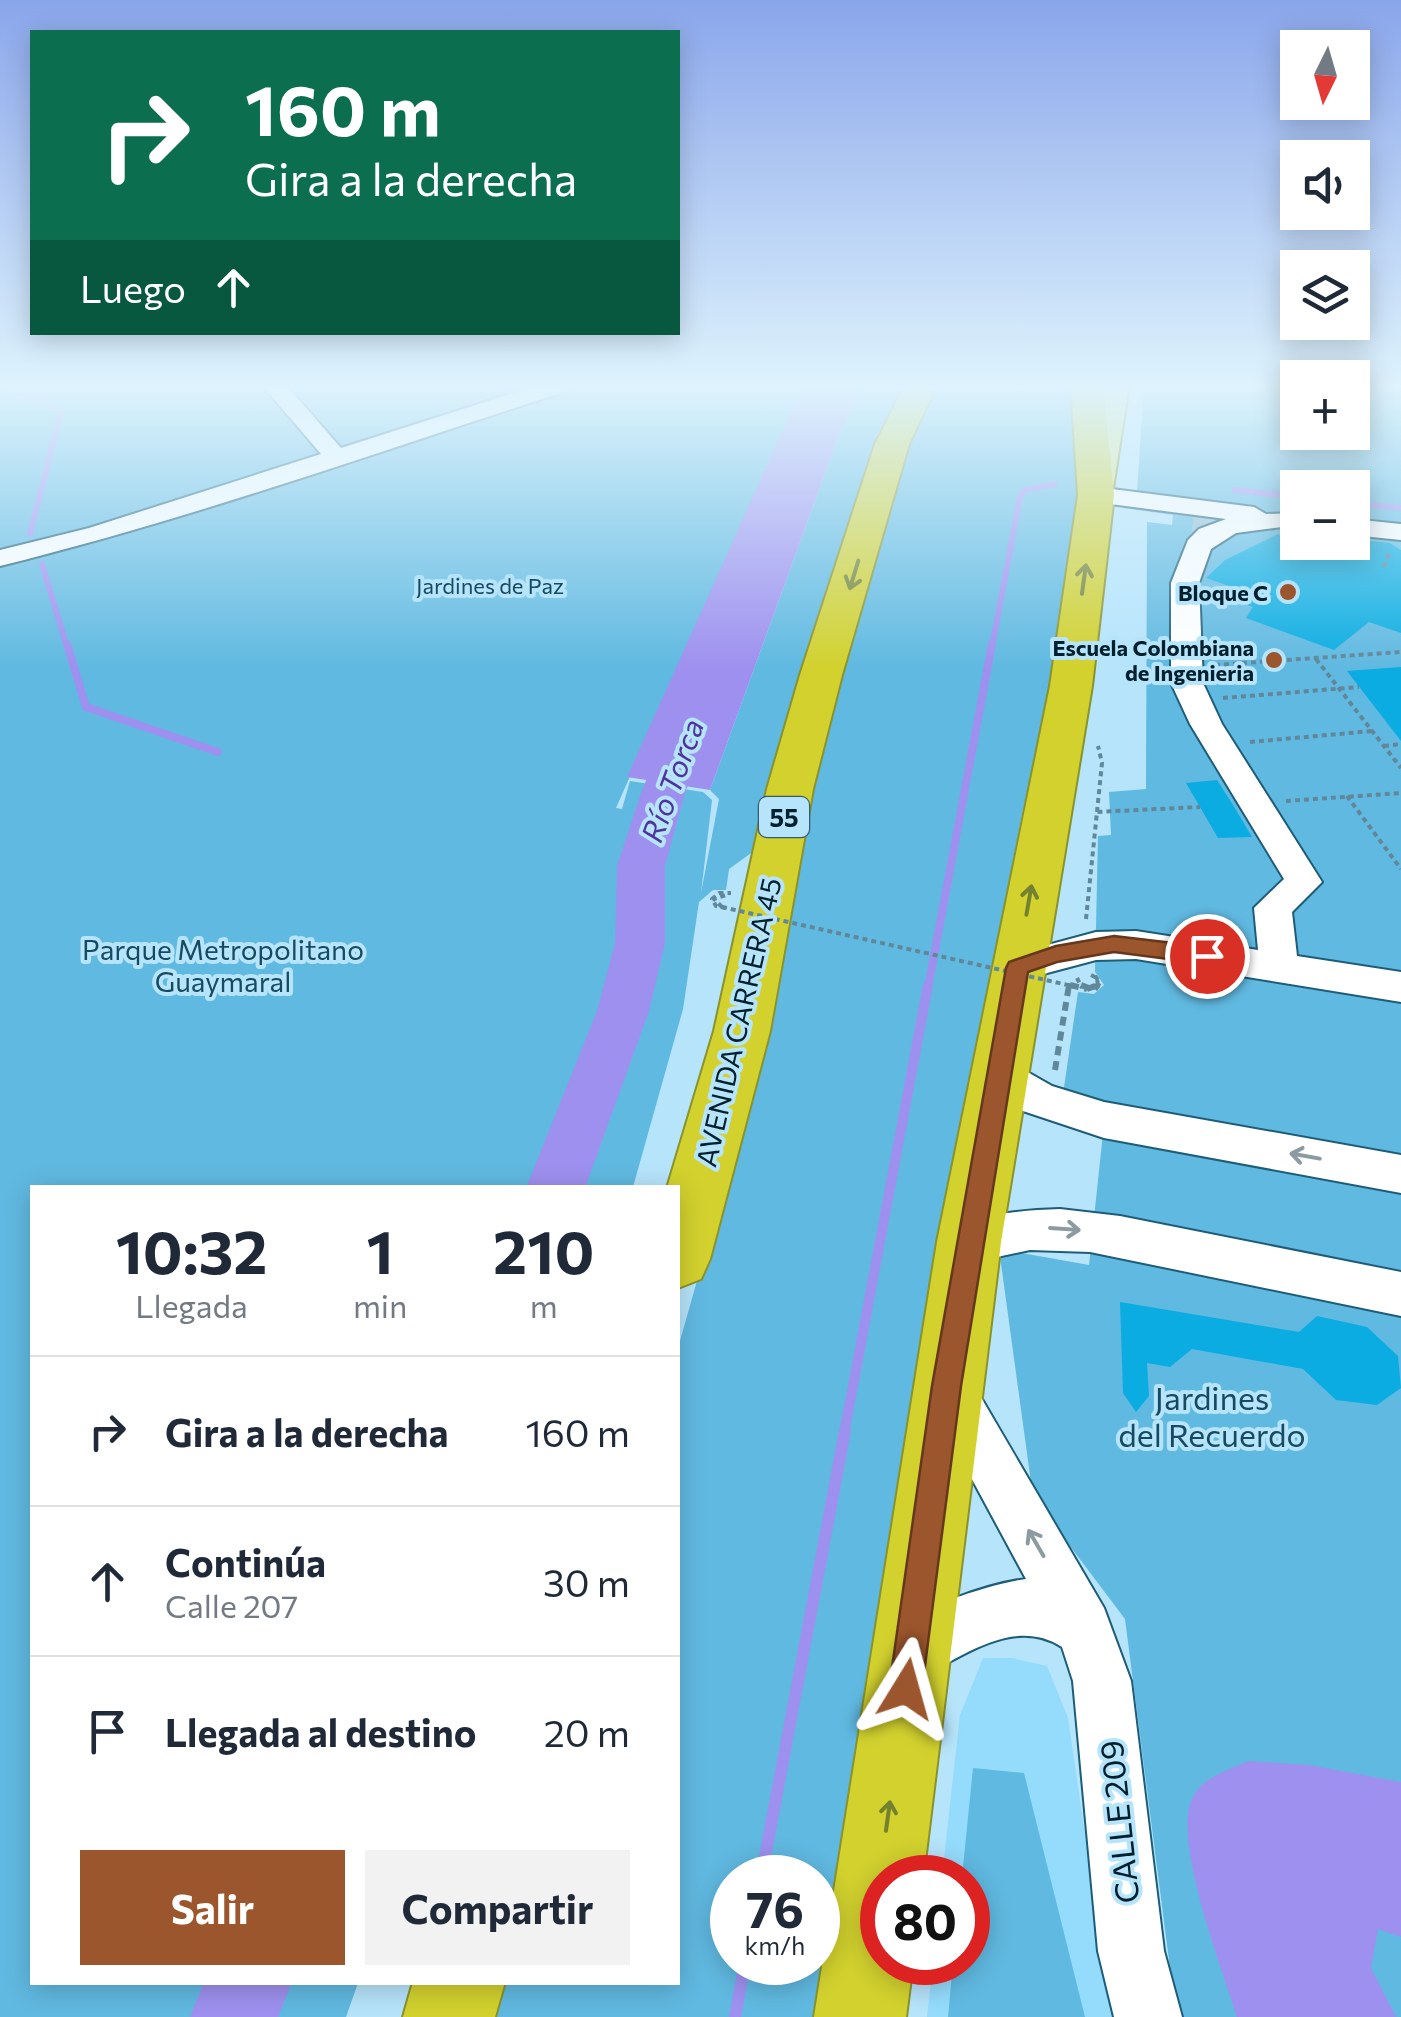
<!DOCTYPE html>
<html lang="es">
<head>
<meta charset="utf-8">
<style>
  :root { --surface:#fff; --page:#f2f2f3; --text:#1f2937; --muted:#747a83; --line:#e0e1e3; --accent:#9c562d }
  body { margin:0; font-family:Commissioner,sans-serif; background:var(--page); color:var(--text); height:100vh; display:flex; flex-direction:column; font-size:38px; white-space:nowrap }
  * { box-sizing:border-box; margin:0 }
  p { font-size:32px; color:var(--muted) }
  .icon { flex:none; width:55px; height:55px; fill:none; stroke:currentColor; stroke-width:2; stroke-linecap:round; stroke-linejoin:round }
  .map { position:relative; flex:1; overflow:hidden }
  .sheet { position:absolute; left:30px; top:1185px; width:650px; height:800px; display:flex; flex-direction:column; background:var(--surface); border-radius:0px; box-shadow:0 5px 25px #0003 }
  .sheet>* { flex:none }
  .hud { position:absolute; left:30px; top:30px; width:650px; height:305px; border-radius:0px; box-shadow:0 5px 25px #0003; background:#0b6e4f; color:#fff; overflow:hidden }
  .needle { width:65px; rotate:185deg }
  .controls { position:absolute; left:1280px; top:30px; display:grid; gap:20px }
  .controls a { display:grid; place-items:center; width:90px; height:90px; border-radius:0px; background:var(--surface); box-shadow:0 5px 25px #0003; font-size:50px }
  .speed { position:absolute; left:710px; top:1855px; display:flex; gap:20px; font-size:50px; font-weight:700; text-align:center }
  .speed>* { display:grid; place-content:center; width:130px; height:130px; border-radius:50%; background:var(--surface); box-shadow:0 5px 25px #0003; line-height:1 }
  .speed small { font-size:25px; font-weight:400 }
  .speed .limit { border:15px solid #d22; background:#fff; color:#111 }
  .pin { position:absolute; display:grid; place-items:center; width:85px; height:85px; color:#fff; margin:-42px; border:5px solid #fff; border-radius:50%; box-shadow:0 2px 10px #0007 }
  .me { position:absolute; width:110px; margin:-55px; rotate:8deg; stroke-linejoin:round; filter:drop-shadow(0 0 8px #0008) }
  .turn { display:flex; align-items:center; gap:35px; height:210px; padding:0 50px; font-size:45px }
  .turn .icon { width:130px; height:130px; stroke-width:2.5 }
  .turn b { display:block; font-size:70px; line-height:85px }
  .then { display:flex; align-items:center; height:95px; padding:0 50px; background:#0003; gap:20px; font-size:38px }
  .eta { display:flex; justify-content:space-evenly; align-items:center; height:170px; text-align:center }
  .eta b { font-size:60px; font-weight:700; line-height:70px }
  .cta { display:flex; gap:20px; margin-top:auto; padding:20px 50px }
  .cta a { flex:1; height:115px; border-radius:0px; background:var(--accent); color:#fff; font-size:40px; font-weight:700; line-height:115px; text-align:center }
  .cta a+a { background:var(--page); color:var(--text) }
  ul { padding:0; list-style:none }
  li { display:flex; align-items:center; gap:30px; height:150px; padding:0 50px; border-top:2px solid var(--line) }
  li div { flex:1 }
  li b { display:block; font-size:38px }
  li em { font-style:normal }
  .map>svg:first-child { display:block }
</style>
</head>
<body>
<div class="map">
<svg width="1401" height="2017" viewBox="0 0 1401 2017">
  <rect width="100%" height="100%" fill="#b6e4fb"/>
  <path fill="#94dbfc" d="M983 1658H1012L1047 1666 1068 1718 1101 1944 1119 2017H927L933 1963 968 1962V1878L942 1877 960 1715Z"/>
  <path fill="#60b9e1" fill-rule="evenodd" d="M0 385H803L616 808 622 809 630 781 703 792 712 800 701 893 719 799 710 790 840 432 864 385H905L877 434 754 851 729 869 726 890H713L699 902 683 1009 633 1187 32 1188V1982L358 1983 346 2017H0Z
    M938 385H1078L1082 480 1056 664 1022 814 929 1299 822 2017H487L498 1983 678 1982V1348L756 1072 826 726 914 425ZM732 1878H818V1962H732Z
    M1144 385H1297L1298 432H1352L1353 385H1401V2017H1180L1174 1999 1125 1619 1033 1497 999 1249 1089 1265 1106 1105 1063 1094 1078 992 1094 994 1104 985 1095 972 1098 836 1111 835 1109 792 1146 789 1147 522 1172 525 1173 515 1123 508 1137 492ZM1298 488H1352V542H1298Z
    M973 1768 1024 1773 1085 2017H948L953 1963 968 1962V1878L962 1877Z"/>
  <path fill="#9e90ef" d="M803 385H864L840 432 710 790 627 777Z
    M1249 1761 1309 1765 1401 1782V1937L1378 1929 1371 1968 1396 2017H1237C1223 1971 1172 1840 1192 1799 1202 1777 1228 1770 1249 1761Z"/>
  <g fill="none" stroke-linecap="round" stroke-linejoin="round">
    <path stroke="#9e90ef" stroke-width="6" d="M0 393 44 401 61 412 30 534
      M1235 490 1298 497
      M1352 503 1401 508
      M42 564 67 647
      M992 647 1020 497 1025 490 1055 484"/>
    <path stroke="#9e90ef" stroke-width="8" d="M67 644 86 707 218 752
      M928 988 992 644"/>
    <path stroke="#9e90ef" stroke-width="10" d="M844 1434 928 985"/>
    <path stroke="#9e90ef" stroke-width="12" d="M761 1878 845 1431
      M735 2017 745 1962"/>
    <path fill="#9e90ef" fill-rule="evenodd" d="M692 706 707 710 713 719 685 793 665 866V943L649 1011 585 1188H526L597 1011 615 943 617 866 641 793 671 719 677 710Z
      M204 1982H292L278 2017H190Z"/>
  </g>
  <path fill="#0bace1" d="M1278 534 1298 542H1352V539L1390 543 1401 550V633L1369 622 1334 650 1246 618 1253 607 1229 599 1238 589 1206 578 1225 560Z
    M1401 667V741L1347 671Z
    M1217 780 1233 805 1252 837 1218 838 1186 783Z
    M1120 1302 1299 1332 1317 1316 1367 1327 1398 1356 1401 1388 1377 1405 1336 1400 1303 1369 1192 1349 1170 1367 1147 1363 1149 1396 1136 1412 1123 1393Z"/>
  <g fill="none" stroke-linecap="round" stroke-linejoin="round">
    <path stroke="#92bdd2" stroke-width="26" stroke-dasharray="26 14" stroke-linecap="butt" d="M1193 521 1218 524"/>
    <g stroke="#1d5d78" stroke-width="4">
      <path id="minor" d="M262 385H286L341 448 538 385H573L570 390C380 451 194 518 0 566V550L89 528 321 454Z
        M1096 487 1254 507 1266 514 1298 513V525L1236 533 1211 549 1199 583 1203 683 1222 724 1322 882 1292 912 1297 956 1401 972V1002L1136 959 1096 960 1017 981 1003 977 998 967 1003 957 1096 932 1136 931 1258 950 1254 908 1284 879 1190 724 1171 683V583L1188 540 1199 529 1226 519 1087 501 1083 495Z
        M1352 519 1401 524V540L1352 535Z
        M999 1056 1052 1086 1104 1102 1401 1155V1193L1104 1138 1023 1111 984 1085 978 1073 984 1061Z
        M1060 1209 1120 1216 1401 1272V1316L1090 1252 1030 1250 969 1263 953 1257 946 1242 953 1227C988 1214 1022 1210 1060 1209Z
        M951 1370 969 1377 1104 1608 1131 1681 1164 1951 1182 2017H1114L1098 1951 1073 1681 1062 1647C1011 1614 957 1662 910 1682L890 1673 881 1653C884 1646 886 1636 892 1632 916 1608 992 1583 1026 1579L926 1394 933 1377Z"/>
    </g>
    <g stroke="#88932e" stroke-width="4">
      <path id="major" d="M1101 385H1129L1112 495 1107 502H1085L1080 495Z"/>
    </g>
    <g stroke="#88932e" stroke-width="4">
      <path id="highway" d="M905 385H937L909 444 842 675 813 789 770 1031 710 1259 701 1279 678 1288V1188H667L714 1031 767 789 800 675 875 444Z
        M1071 385H1103L1114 495 1092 686 1001 1242 923 1878H882V1962H913L906 2017H814L937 1242 1050 686 1078 495Z
        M413 1982H505L495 2017H403Z"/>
    </g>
    <path stroke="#60879a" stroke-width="4" stroke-dasharray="5 4" stroke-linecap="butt" d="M1384 567 1390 551
      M1316 659 1401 768
      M1215 665 1401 652
      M1223 698 1359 687
      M1250 742 1372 731
      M1384 746 1401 744
      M1347 796 1401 869
      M1286 801 1401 793
      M1097 812 1102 763 1098 746
      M722 907 714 899 729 894
      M726 908 716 906 712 899 719 893H731
      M1086 919 1097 812 1200 807
      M1091 975 1097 978 1098 986 1092 988
      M1095 976 1100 983 1096 988
      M1077 978 1082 988
      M1068 988 1069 983"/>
    <path stroke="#60879a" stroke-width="6" stroke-dasharray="9 6" stroke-linecap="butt" d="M1081 985 1094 990 1098 985
      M1087 989 1098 985
      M1055 1070 1069 985"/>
    <use href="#minor" fill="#fff" fill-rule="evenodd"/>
    <use href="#major" fill="#e4e382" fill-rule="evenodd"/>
    <use href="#highway" fill="#d2d12e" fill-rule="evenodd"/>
    <path stroke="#60879a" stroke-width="4" stroke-dasharray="5 4" stroke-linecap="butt" d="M722 907 1081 988"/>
    <path stroke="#60879a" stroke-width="6" stroke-dasharray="9 6" stroke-linecap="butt" d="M1070 985 1087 989"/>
  </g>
  <defs><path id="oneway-shaft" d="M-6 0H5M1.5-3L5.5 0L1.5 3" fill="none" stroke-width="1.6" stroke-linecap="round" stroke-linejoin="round" transform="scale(2.5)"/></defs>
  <g stroke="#74812e">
    <use href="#oneway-shaft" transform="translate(854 575) rotate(107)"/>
    <use href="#oneway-shaft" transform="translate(1084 579) rotate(-82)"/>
    <use href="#oneway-shaft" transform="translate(1029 900) rotate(-80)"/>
    <use href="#oneway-shaft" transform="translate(888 1816) rotate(-82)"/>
  </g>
  <g stroke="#8c9ba1">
    <use href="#oneway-shaft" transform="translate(1305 1156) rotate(-170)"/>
    <use href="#oneway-shaft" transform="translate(1065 1229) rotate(4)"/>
    <use href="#oneway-shaft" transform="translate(1036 1543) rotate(-120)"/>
  </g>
  <linearGradient id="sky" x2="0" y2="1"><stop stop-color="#8aa6eb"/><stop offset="0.58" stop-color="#def3fd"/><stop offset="1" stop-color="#def3fd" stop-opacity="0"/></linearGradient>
  <rect width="1401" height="668" fill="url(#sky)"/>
  <path fill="#9c562d" stroke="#65381d" stroke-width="2.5" d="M1114 936 1207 947 1218 956 1207 964 1114 952 1057 962 1028 972 961 1386 922 1689 917 1701 906 1706 894 1701 889 1689 932 1386 1006 968 1009 962 1056 946Z"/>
  <g fill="#9c562d" stroke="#b6e4fb" stroke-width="4">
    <circle cx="1288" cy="592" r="10"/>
    <circle cx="1274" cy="660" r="10"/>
  </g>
  <g text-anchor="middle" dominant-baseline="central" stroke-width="8" stroke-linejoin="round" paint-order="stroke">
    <g font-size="22" fill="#154b62" stroke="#b6e4fb">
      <text x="490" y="585">Jardines de Paz</text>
    </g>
    <g font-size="22" font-weight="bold" fill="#00202e" stroke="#b6e4fb" text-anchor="end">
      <text x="1268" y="592">Bloque C</text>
      <text x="1254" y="647">Escuela Colombiana<tspan x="1254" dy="25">de Ingenieria</tspan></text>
    </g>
    <rect fill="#b6e4fb" stroke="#375b6c" stroke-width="2.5" x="759" y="797" width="50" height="40" rx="8"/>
    <g font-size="25" font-weight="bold" fill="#00202e">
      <text x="784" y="817">55</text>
    </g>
    <g font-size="28" fill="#154b62" stroke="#b6e4fb">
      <text x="223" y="949">Parque Metropolitano<tspan x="223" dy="32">Guaymaral</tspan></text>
    </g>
    <g font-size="28" fill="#00202e" stroke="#b6e4fb">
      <text transform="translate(738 1022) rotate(-77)">AVENIDA CARRERA 45</text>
    </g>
    <g font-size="30" font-style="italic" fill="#4f329f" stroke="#b6e4fb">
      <text transform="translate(671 780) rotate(-70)">Río Torca</text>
    </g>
    <g font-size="32" fill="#154b62" stroke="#b6e4fb">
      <text x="1212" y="1397">Jardines<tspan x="1212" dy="37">del Recuerdo</tspan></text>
    </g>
    <g font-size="32" fill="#00202e" stroke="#b6e4fb">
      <text transform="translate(1118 1822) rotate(-96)">CALLE 209</text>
    </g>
  </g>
</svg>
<div class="controls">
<a><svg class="needle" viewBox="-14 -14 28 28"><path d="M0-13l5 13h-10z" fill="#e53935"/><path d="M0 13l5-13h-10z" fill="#747a83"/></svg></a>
<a><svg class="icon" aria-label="sound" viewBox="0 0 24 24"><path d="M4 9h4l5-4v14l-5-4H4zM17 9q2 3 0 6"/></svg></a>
<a><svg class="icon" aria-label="layers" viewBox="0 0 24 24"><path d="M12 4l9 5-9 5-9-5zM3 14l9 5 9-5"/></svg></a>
<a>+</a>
<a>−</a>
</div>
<div class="speed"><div>76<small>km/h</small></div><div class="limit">80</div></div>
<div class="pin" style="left:1207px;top:956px;background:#d93025"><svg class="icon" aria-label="arrive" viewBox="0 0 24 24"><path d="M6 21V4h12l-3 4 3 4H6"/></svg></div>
<svg class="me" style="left:906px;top:1689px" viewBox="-20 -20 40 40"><path d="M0-17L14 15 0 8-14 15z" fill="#9c562d" stroke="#fff" stroke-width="4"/></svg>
<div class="hud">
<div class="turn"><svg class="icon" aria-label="right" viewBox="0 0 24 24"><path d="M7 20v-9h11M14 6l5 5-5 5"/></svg><div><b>160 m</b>Gira a la derecha</div></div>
<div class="then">Luego<svg class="icon" aria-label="ahead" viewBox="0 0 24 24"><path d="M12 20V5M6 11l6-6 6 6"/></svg></div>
</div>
<section class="sheet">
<div class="eta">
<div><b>10:32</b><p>Llegada</p></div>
<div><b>1</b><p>min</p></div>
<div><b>210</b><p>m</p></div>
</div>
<ul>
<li><svg class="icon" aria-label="right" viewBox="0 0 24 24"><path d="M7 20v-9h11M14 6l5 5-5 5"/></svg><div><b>Gira a la derecha</b></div><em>160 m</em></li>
<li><svg class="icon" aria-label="ahead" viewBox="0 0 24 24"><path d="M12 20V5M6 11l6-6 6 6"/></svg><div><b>Continúa</b><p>Calle 207</p></div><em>30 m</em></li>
<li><svg class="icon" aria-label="arrive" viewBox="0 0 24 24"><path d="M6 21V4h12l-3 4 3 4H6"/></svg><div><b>Llegada al destino</b></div><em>20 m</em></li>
</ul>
<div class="cta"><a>Salir</a><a>Compartir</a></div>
</section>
</div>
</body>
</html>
